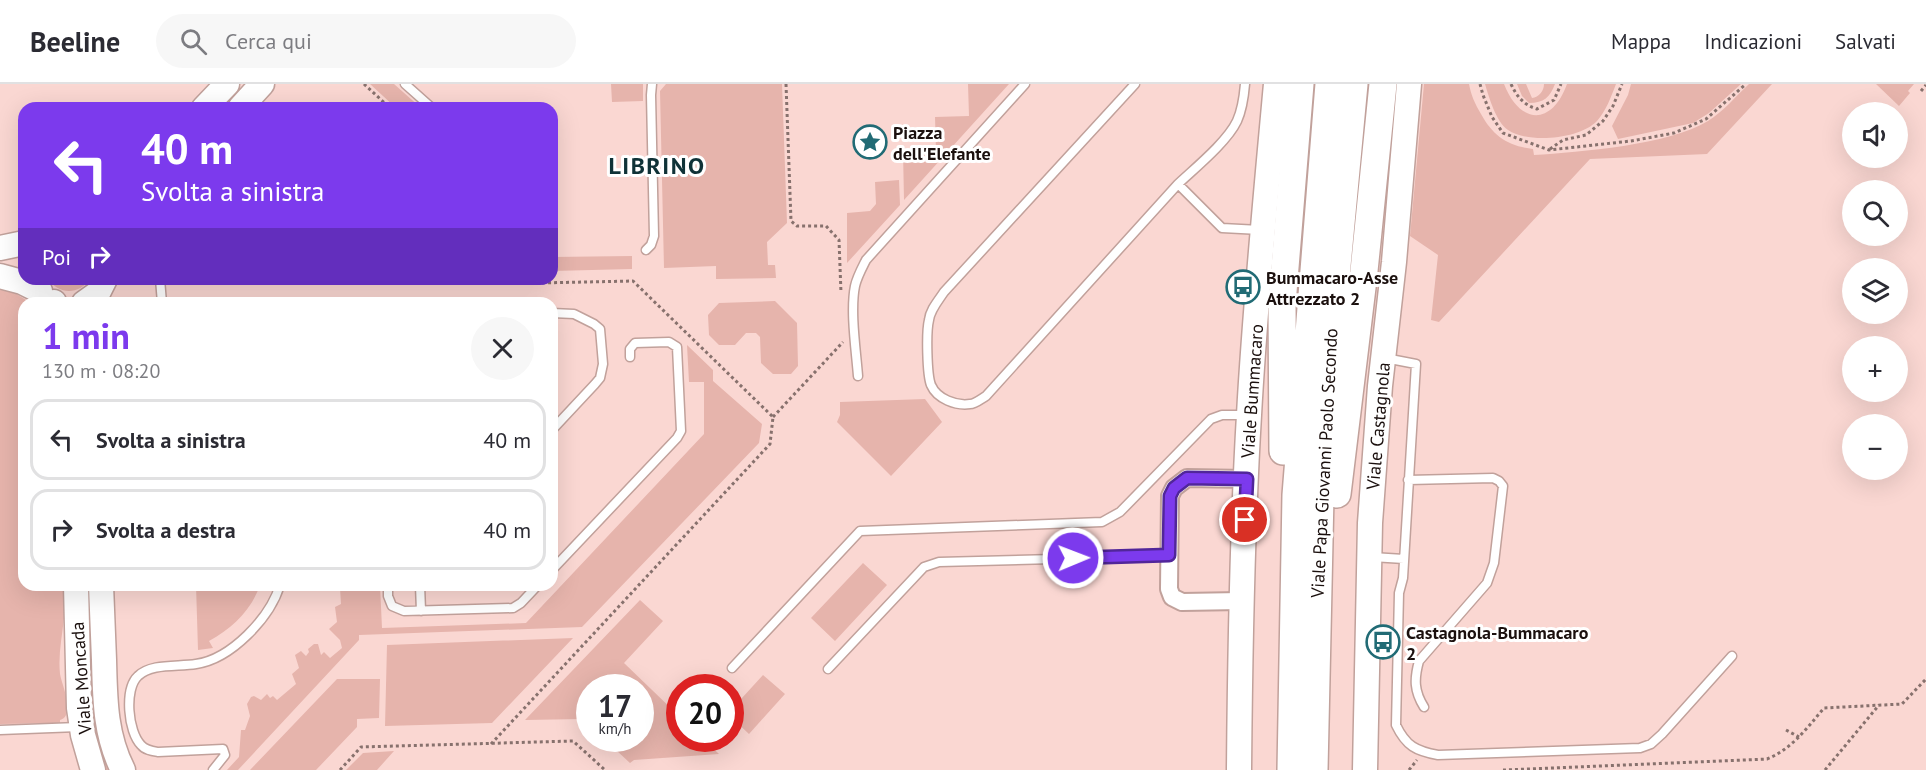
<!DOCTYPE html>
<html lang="it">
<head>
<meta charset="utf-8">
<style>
  :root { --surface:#fff; --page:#f7f7f7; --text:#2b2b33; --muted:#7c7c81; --line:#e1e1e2; --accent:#7c3aed }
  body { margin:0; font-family:"PT Sans",sans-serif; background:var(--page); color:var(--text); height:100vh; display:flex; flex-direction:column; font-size:22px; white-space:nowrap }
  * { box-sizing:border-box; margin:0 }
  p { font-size:20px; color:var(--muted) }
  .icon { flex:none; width:33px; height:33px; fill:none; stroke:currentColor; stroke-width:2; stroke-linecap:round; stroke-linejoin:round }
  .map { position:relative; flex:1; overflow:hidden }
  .drawer { position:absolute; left:18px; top:213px; width:540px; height:294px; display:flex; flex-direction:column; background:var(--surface); border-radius:18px; box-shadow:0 6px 24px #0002 }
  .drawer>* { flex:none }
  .top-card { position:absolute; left:18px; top:18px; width:540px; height:183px; border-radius:18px; box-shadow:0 6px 24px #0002; background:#7c3aed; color:#fff; overflow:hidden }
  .buttons { position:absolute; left:1842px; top:18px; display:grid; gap:12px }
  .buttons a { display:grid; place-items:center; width:66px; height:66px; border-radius:50%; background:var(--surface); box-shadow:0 6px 24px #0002; font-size:30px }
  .speed { position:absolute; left:576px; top:590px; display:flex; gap:12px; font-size:30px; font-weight:700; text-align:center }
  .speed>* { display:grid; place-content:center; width:78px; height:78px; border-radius:50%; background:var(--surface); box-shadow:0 6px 24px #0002; line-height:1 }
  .speed small { font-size:15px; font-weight:400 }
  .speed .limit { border:9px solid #d22; background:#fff; color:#111 }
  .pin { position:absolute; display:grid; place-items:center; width:51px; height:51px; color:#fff; margin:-26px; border:3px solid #fff; border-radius:50%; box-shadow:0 2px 6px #0007 }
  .me { position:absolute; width:66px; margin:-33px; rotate:89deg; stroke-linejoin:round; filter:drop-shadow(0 0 4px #0008) }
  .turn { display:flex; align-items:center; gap:21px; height:126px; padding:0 24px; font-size:27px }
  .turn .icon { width:78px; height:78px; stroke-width:2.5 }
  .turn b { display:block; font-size:42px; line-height:51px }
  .then { display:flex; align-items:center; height:57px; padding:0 24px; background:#0003; gap:12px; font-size:22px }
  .round { display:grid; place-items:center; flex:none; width:63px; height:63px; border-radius:32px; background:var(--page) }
  .overview { display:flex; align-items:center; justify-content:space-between; height:102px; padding:0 24px }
  h1 { font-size:36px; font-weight:600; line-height:45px; color:var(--accent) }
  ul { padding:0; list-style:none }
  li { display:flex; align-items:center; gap:18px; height:81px; margin:0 12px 9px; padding:0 12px; border:3px solid var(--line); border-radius:18px }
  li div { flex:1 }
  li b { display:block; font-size:22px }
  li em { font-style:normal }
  header { display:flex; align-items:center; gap:36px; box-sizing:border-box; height:84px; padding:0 30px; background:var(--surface); border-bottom:2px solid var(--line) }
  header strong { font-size:28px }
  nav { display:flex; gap:33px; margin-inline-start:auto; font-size:21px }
  .search { width:420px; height:54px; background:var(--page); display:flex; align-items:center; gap:15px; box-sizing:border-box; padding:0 21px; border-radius:33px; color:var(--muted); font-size:22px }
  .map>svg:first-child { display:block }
</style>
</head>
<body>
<header>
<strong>Beeline</strong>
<div class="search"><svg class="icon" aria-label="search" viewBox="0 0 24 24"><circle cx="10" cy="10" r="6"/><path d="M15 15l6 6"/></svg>Cerca qui</div>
<nav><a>Mappa</a><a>Indicazioni</a><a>Salvati</a></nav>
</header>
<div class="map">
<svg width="1926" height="686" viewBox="0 0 1926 686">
  <rect width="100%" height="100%" fill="#fad7d2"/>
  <path fill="#e6b4ac" d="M370 0H394L421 24H396Z
    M611 0H643V17L612 18Z
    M666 0H782L787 139 767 158 768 181H775L776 194 716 195V182L664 184 660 7Z
    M968 0H1009L904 116 903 67 936 66 935 33 969 32Z
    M1424 0H1469C1471 11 1475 20 1481 30 1493 52 1508 62 1533 65L1534 71C1580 68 1669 61 1708 37 1723 28 1736 12 1749 0H1772L1707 70 1590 75 1439 238 1431 236 1438 171 1410 152Z
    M1485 0H1504C1520 41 1552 42 1567 0H1616C1611 13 1606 27 1597 37 1580 55 1528 60 1508 46 1496 38 1489 13 1485 0Z
    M1517 0H1526L1532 14C1539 13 1544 7 1544 0H1555C1550 13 1544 19 1529 19L1522 12Z
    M1631 0H1741L1709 29 1693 39 1618 55 1612 42 1628 11Z
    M1876 0H1914L1908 7 1910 9 1899 22Z
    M899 96 900 121 847 179V129L870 127 876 120 875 98Z
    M632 172V185L552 187V173Z
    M48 195H90C79 211 59 211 48 195Z
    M0 204 13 208 31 219H24V501H63C64 512 65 523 64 534 62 553 58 571 60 590 62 602 76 631 60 636V639L0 640Z
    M775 217 797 239 798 282 791 290H773L761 279 760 253 756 249H746L735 261H719L709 251 708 231 719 219Z
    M687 261 713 286V297L762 340 759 359 582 543 359 551V556L238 686H227L239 673 241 646H245L250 632 247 620 251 613 254 612 261 616 267 610 270 614 273 612 277 616 296 600 292 590 299 584 295 571 301 567 306 572 309 568 308 565 314 560H318L321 571 324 568 330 574 342 564 340 556 329 545 337 538 335 523 341 520 340 504H345V501H380L382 544 526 539 704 350V298H689Z
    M925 315 942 338 891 392 837 338 840 331V318Z
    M863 479 887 501 835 557 811 534Z
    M84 501H93L114 686H103L92 653Z
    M196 501H260C251 527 232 544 209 557L213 564 198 566Z
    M640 516 663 537 624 579 679 632 680 654H702L719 670 634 676 630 679 603 654H640V603H590L589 642 582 635 525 636Z
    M573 554 492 639 385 642 387 561Z
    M763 591 785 610 749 650 731 633V626Z
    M337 595H380L379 634 357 635V643L316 686H250Z
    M394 667 377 686H346L363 669Z"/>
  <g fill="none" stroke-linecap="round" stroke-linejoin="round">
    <g stroke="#c1a19b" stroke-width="11">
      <path id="lane" d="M405 0 432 24
        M1135 0 944 208C938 217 930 226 929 236 926 248 927 291 931 301 937 315 956 322 970 320 975 320 981 315 986 312L1178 100
        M1245 0C1244 12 1242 26 1237 37 1227 58 1195 84 1178 100L1222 144 1260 146
        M646 166 651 161 654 152 651 11 652 0
        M160 195 162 219
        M552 229 574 230 594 240 600 245 603 280 600 294 595 300 552 346
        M1385 274 1416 280 1403 494 1399 509 1396 641C1406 662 1416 667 1438 671L1640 664 1651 660 1662 650 1732 572
        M858 292C856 266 850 227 855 202 857 193 862 184 866 176L1025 0
        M1408 396 1493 394 1499 397 1503 402 1494 479 1487 499 1419 577C1414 595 1414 607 1424 623
        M1372 473 1404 475
        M552 486 677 354 681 347 677 263 669 258 635 259 630 265V273
        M388 501V512L392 522 404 527 513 524 521 519 538 501
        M420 501 421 527
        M732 584 860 447 1102 438 1120 428 1211 335 1222 331H1246
        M828 585 924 483 939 478 1169 472
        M0 646 78 643
        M213 686 225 671 223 665 158 668C152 667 145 666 141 661 128 648 124 605 138 592 151 579 178 583 196 580 231 575 270 534 280 501"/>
    </g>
    <g stroke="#c1a19b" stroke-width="20">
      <path id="street" d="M1241 517 1182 518 1172 513 1169 505 1170 412 1174 404 1187 394 1247 395"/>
    </g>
    <g stroke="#c1a19b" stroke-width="27">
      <path id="secondary" d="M204 24 227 0
        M240 24 262 0
        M0 164 24 159
        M0 192 22 198 40 207
        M54 218V219
        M84 219 98 209 105 195
        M76 501 79 624 83 651 93 686
        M101 501C102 526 103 551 104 576 105 615 105 651 123 686
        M1239 686C1240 568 1242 449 1249 331 1255 221 1266 110 1276 0
        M1365 686 1370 439 1380 302 1394 178 1409 0"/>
    </g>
    <g stroke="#c1a19b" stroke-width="30">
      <path id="primary" d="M1283 367 1282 220 1300 0
        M1337 410 1364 187 1383 0
        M1291 686 1296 411 1329 0
        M1314 686 1320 411 1332 235 1354 0"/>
    </g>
    <path stroke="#87716d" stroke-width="3" stroke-dasharray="3 3" stroke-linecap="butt" d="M364 0 390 24
      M786 0 791 137 797 142H826L839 156 841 209
      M1480 0 1483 11 1492 33 1503 49 1549 66 1631 57 1674 49 1706 35 1746 0
      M1511 0C1517 13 1524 21 1537 25L1554 16 1561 0
      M1921 7 1926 1
      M1550 65 1563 56 1586 51 1603 37 1613 22 1622 0
      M773 333 843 258
      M1786 646 1799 653
      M491 660 770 360 773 333 633 197 538 199 533 195
      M340 686 361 663 573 657 605 686
      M1409 686 1417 676
      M1503 686 1767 675C1792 665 1807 644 1824 624L1902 620 1926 595
      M1825 686 1879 621"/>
    <use href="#lane" stroke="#fff" stroke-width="8"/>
    <use href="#street" stroke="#fff" stroke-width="16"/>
    <use href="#secondary" stroke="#fff" stroke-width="24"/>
    <use href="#primary" stroke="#fff" stroke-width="27"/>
  </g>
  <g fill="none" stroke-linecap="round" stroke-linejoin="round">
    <g stroke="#51269a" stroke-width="15">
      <path id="route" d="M1073 474 1169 471 1170 412 1174 404 1187 394 1247 395 1245 436"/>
    </g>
    <use href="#route" stroke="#7c3aed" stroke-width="10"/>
  </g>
  <defs>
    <g id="sight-ring" transform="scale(1.725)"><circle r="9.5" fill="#fff" stroke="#216b75" stroke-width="1.5"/><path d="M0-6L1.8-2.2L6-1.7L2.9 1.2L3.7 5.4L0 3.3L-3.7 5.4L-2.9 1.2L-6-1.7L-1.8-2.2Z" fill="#216b75"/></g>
    <g id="bus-ring" transform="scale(1.725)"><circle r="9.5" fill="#fff" stroke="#216b75" stroke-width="1.5"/><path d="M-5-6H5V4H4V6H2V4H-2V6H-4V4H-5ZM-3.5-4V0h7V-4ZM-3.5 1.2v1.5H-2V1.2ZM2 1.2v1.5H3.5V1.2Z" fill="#216b75"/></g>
  </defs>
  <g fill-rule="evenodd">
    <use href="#sight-ring" x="870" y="58"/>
    <use href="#bus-ring" x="1243" y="203"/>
    <use href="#bus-ring" x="1383" y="558"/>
  </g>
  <g text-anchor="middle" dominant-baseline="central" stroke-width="6" stroke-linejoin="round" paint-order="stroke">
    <g font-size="18" font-weight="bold" fill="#1b100e" stroke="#fff" text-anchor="start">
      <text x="893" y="48">Piazza<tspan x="893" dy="21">dell'Elefante</tspan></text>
      <text x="1266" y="193">Bummacaro-Asse<tspan x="1266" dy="21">Attrezzato 2</tspan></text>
      <text x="1406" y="548">Castagnola-Bummacaro<tspan x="1406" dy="21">2</tspan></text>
    </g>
    <g font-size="18" fill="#1b100e" stroke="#fff">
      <text transform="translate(1252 307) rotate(-86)">Viale Bummacaro</text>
      <text transform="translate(1378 342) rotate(-85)">Viale Castagnola</text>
      <text transform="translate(1324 379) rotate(-87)">Viale Papa Giovanni Paolo Secondo</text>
      <text transform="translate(81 594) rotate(-94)">Viale Moncada</text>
    </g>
    <g font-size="24" font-weight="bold" letter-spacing="1.5" fill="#0f3237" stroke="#fff">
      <text x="657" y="81">LIBRINO</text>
    </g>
  </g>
</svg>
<div class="buttons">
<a><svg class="icon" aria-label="sound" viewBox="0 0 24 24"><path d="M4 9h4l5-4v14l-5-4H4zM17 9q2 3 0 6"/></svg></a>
<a><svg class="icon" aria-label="search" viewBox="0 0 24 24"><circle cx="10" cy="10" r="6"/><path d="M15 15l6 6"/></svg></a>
<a><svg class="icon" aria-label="layers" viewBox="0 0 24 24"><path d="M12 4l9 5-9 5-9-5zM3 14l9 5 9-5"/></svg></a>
<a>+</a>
<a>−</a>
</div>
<div class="speed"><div>17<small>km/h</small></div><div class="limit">20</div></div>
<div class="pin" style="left:1245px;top:436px;background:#d93025"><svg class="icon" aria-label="arrive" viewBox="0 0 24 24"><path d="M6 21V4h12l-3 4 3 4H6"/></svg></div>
<svg class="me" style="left:1073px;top:474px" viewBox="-20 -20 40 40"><circle r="17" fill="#7c3aed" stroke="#fff" stroke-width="3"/><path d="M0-11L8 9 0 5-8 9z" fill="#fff"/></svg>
<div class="top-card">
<div class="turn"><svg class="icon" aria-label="left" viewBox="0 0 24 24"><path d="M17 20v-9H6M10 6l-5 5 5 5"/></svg><div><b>40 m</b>Svolta a sinistra</div></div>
<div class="then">Poi<svg class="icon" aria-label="right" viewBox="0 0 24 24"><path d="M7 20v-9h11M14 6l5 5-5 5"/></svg></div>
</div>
<section class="drawer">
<div class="overview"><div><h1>1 min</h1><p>130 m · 08:20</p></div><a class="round"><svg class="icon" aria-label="close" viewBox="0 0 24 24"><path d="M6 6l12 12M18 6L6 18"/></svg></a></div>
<ul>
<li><svg class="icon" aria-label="left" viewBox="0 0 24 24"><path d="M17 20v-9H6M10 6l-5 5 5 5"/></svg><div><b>Svolta a sinistra</b></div><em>40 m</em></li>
<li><svg class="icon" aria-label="right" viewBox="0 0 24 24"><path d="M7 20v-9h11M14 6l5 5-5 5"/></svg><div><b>Svolta a destra</b></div><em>40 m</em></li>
</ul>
</section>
</div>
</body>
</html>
